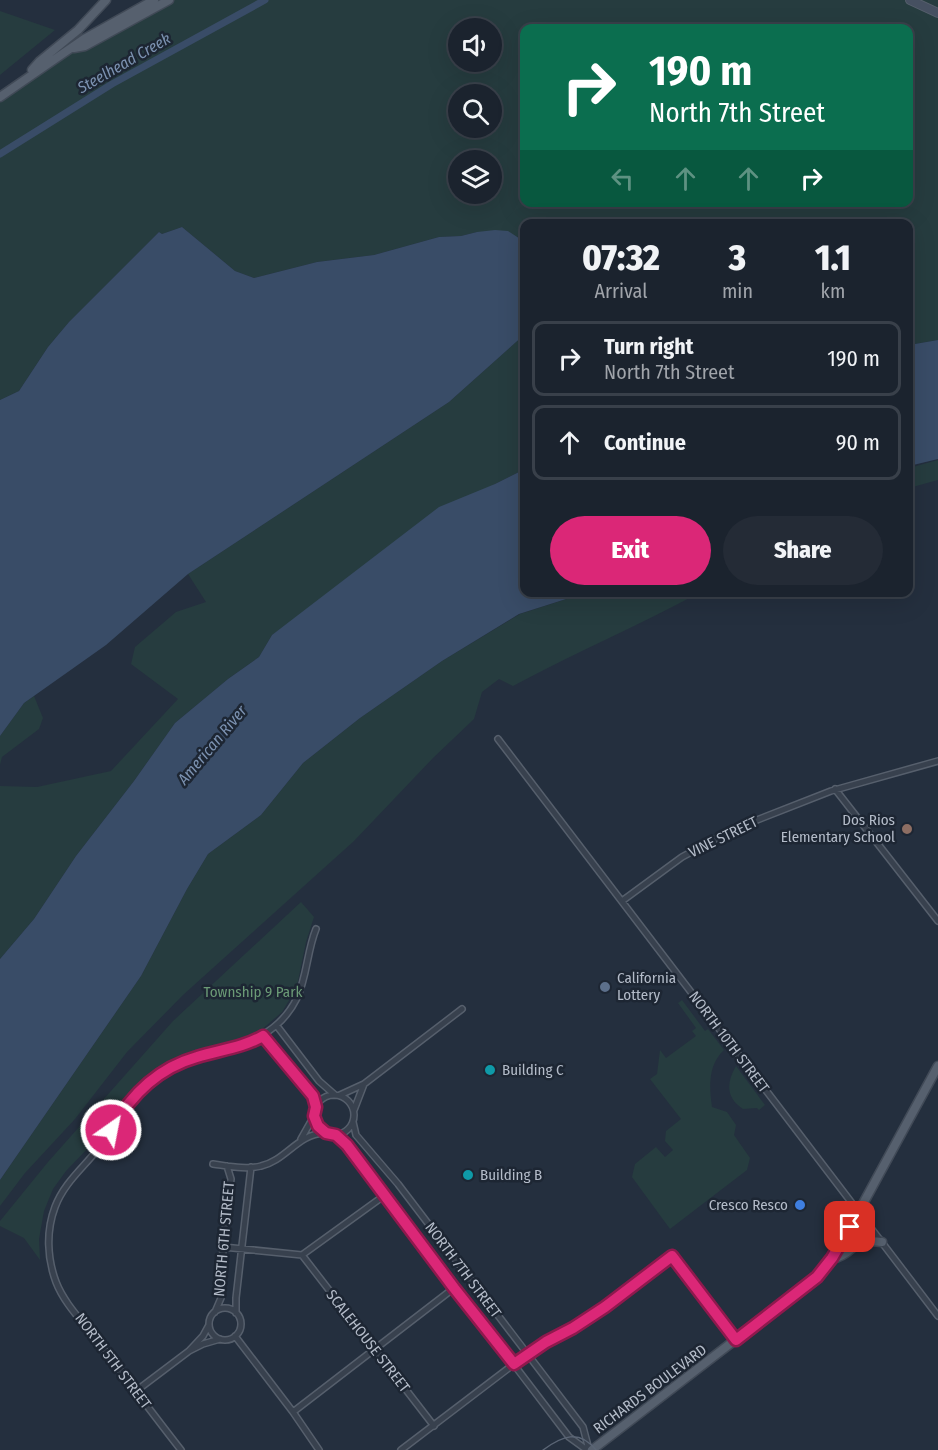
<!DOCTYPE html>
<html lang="en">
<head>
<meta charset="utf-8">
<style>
  :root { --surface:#1b232e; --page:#242b36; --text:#f1f3f6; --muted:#a0a4aa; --line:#39404a; --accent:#db2777 }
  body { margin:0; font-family:"Fira Sans Condensed",sans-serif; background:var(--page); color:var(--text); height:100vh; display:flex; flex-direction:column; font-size:22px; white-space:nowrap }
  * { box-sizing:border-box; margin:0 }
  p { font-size:20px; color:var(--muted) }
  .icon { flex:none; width:33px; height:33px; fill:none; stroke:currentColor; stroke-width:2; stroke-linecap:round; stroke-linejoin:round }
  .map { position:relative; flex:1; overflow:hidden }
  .side { position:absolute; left:520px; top:219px; width:393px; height:378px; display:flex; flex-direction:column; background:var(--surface); border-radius:12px; box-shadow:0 6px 24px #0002,0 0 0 2px var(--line) }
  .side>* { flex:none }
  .banner { position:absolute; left:520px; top:24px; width:393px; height:183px; border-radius:12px; box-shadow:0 6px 24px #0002,0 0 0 2px var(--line); background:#0b6e4f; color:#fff; overflow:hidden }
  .controls { position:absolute; left:448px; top:18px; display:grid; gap:12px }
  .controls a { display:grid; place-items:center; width:54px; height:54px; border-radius:50%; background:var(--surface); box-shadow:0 6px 24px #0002,0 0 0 2px var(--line); font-size:30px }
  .pin { position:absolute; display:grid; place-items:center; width:51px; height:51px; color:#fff; margin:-26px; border-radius:12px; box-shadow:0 3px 9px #0006 }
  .me { position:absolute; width:66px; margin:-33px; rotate:33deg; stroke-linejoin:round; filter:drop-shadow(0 0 4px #0008) }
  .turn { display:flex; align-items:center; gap:21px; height:126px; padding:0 30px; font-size:27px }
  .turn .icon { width:78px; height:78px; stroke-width:2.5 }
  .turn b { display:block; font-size:42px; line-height:51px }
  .lanes { display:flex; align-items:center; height:57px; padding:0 30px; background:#0003; justify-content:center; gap:30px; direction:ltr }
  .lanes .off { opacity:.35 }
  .eta { display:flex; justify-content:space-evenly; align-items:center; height:102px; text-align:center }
  .eta b { font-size:36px; font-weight:800; line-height:42px }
  .action { display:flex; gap:12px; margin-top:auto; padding:12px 30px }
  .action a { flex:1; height:69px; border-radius:36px; background:var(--accent); color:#fff; font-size:24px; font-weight:800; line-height:69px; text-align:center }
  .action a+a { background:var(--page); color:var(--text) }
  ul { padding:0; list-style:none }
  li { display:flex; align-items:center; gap:18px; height:75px; margin:0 12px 9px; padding:0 18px; border:3px solid var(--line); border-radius:12px }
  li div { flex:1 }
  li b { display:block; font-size:22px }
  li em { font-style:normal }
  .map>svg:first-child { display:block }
</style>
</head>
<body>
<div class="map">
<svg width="938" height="1450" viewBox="0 0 938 1450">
  <rect width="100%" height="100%" fill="#242f3e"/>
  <path fill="#263c3f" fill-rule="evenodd" d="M165 0H938V340L909 345V224H525V242L519 237 477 232 461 236 439 237 374 255 317 262 254 278 235 271 182 227 162 234 159 232 69 322 48 347 19 391 0 400V99L54 59ZM459 28H492V62H459ZM525 28H909V202H525ZM459 94H492V128H459ZM459 160H492V194H459Z
    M0 11 55 30 0 75Z
    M525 334V469L495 484 272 635 259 657 228 679 175 723 134 781 76 856 34 919 0 959V786L37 787 111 771 178 699 131 664 135 647 176 612 206 602 188 574 449 402Z
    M938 460V480L909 488V468Z
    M585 593H699C638 626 574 653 513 686L499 679 482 692 474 719 433 758 354 841 183 995 127 1052 75 1119 25 1173 0 1206V1180L141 976 187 889 208 854 261 815 303 763 360 718 442 661 520 614Z
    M34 696 43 718 39 729 2 757 0 765V736L24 703Z
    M301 902 314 917 306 942 298 981 294 992 282 1012 253 1037 188 1054 155 1071 137 1085 127 1096 106 1122 90 1146 66 1171 53 1189 44 1211 39 1239 40 1260 24 1238 0 1226V1221L48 1162 173 1021Z
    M682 1000 705 1031 708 1029 724 1050C708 1065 709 1086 712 1107L727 1112 736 1125 734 1135 750 1158 747 1170 670 1229 632 1177 635 1164 656 1147 665 1157 673 1150 665 1141 666 1131 681 1119 650 1079 657 1074 660 1050 666 1058 696 1036 692 1031 696 1028 678 1003Z
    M736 1066 765 1105 759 1110 757 1108 743 1109C726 1098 726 1083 736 1066Z"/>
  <path fill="#394c67" d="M182 227 235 271 254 278 317 262 374 255 439 237 461 236 477 232 495 230 508 231 525 242V334L449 402 188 574 106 645 24 703 0 736V400L19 391 48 347 69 322 159 232 162 234Z
    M938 340V459L909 466V345Z
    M525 469V592L585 593 519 614 442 661 360 718 303 763 261 815 208 854 187 889 141 976 0 1180V959L34 919 76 856 134 781 175 723 228 679 259 657 272 635 439 507 495 484Z"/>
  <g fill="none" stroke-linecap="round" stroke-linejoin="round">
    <path stroke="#394c67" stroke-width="7" d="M0 154 112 84 265 0"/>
    <g stroke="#565f6c" stroke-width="8">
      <path id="minor" d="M498 739 938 1316
        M835 789 938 921
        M622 901 682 857 734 829 831 791 938 761
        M277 1026 319 1081 335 1095
        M263 1036 313 1097 316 1107
        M314 1115a20 20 0 1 1 40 0a20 20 0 1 1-40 0Z
        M340 1095 364 1084 462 1009
        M354 1110 364 1084
        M353 1122 356 1135 398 1184 583 1427 589 1450
        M336 1135 347 1145 569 1437 587 1450
        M105 1139 119 1147
        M301 1139 314 1116
        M213 1164C228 1166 246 1170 261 1166 285 1161 298 1134 324 1133
        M223 1247 302 1255 385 1195
        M302 1255 434 1426
        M209 1324a16 16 0 1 1 32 0a16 16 0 1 1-32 0Z
        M215 1312 221 1298 223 1247 231 1179 227 1166
        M236 1313V1298L251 1167
        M209 1325 203 1336 189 1351 203 1344 220 1339
        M235 1336 293 1412 319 1450
        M136 1391 189 1351
        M293 1412 454 1288
        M181 1450C152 1413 124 1375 95 1338 82 1321 64 1303 56 1282 47 1258 46 1231 55 1207 64 1183 83 1168 98 1149 121 1120 128 1094 162 1073 208 1044 269 1055 297 998 307 977 307 951 316 929
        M401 1450 514 1364 546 1342 573 1328 605 1307 672 1256 736 1340"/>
    </g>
    <g stroke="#565f6c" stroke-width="10">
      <path id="secondary" d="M910 0 938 13"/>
    </g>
    <g stroke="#414a57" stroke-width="11">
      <path id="primary" d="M74 48 85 46 169 0
        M32 70 40 61 78 30 106 0
        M0 97 84 39 154 0
        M832 1259C858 1253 847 1238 882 1242
        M592 1450 817 1277 840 1246 938 1066"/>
    </g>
    <use href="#minor" stroke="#38414e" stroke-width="5"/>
    <use href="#secondary" stroke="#465061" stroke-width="8"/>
    <use href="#primary" stroke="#56606e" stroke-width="8"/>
    <path stroke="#5a6575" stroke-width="1.5" d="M543 1450C562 1436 579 1429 596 1450"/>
  </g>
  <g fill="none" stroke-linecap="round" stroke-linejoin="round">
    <g stroke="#8e194d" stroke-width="15">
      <path id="route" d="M111 1130C130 1096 158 1068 197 1057 219 1050 242 1048 263 1036L313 1096 316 1107 314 1116 318 1126 326 1133 336 1135 347 1145 454 1288 514 1364 546 1342 573 1328 605 1307 672 1256 736 1340 817 1277 832 1258 850 1227"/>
    </g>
    <use href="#route" stroke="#db2777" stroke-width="10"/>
  </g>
  <circle fill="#8d6e63" stroke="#1d2633" stroke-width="2" cx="907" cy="829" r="6"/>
  <circle fill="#5c6f8a" stroke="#1d2633" stroke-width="2" cx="605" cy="987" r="6"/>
  <g fill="#0f9aa8" stroke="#1d2633" stroke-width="2">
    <circle cx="490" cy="1070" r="6"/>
    <circle cx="468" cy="1175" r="6"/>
  </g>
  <circle fill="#3f7fe0" stroke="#1d2633" stroke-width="2" cx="800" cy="1205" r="6"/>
  <g text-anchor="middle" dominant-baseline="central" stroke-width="5" stroke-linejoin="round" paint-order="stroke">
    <g font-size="15" fill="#b4bcc9" stroke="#1d2633" text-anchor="start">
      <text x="895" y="820" text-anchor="end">Dos Rios<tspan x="895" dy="17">Elementary School</tspan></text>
      <text x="617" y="978">California<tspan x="617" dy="17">Lottery</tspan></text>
      <text x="502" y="1070">Building C</text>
      <text x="480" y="1175">Building B</text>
      <text x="788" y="1205" text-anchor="end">Cresco Resco</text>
    </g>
    <g font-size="15" fill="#b4bcc9" stroke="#1d2633">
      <text transform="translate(723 837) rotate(-26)">VINE STREET</text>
      <text transform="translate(729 1042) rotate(53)">NORTH 10TH STREET</text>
      <text transform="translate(224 1239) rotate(-85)">NORTH 6TH STREET</text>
      <text transform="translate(463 1270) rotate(53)">NORTH 7TH STREET</text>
      <text transform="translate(368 1341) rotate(52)">SCALEHOUSE STREET</text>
      <text transform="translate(113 1361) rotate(53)">NORTH 5TH STREET</text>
      <text transform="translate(650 1389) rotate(-37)">RICHARDS BOULEVARD</text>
    </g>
    <g font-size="15" fill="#6b9a76" stroke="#1d2633">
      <text x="253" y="992">Township 9 Park</text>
    </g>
    <g font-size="16" font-style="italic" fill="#7c92b1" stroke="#1d2633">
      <text transform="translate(124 63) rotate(-30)">Steelhead Creek</text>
      <text transform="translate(212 745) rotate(-50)">American River</text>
    </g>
  </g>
</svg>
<div class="controls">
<a><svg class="icon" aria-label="sound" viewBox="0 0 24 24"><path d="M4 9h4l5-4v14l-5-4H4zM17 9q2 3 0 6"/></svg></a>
<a><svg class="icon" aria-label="search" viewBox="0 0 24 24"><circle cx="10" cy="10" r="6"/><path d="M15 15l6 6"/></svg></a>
<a><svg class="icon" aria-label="layers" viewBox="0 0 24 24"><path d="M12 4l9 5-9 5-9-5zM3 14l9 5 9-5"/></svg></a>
</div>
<div class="pin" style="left:850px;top:1227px;background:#d93025"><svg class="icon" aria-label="arrive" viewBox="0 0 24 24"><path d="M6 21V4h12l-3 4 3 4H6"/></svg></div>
<svg class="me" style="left:111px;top:1130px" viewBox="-20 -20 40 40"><circle r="17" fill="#db2777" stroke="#fff" stroke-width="3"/><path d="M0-11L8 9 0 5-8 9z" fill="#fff"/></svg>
<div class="banner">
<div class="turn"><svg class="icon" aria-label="right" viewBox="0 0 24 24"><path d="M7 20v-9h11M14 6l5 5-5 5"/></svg><div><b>190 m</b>North 7th Street</div></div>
<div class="lanes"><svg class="icon off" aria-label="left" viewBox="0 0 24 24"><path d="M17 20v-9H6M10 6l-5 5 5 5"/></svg><svg class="icon off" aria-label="ahead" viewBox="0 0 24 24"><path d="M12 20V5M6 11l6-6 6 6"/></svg><svg class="icon off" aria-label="ahead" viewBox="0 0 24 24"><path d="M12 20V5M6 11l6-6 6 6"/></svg><svg class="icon" aria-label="right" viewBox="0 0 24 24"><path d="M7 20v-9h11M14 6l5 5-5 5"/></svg></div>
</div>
<section class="side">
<div class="eta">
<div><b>07:32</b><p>Arrival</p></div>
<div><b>3</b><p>min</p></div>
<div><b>1.1</b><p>km</p></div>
</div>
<ul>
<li><svg class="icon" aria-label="right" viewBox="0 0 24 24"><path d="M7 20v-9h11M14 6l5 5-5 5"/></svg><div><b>Turn right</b><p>North 7th Street</p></div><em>190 m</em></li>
<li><svg class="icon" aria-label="ahead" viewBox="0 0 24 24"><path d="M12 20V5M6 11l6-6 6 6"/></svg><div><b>Continue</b></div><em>90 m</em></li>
</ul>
<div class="action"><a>Exit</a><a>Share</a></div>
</section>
</div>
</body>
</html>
